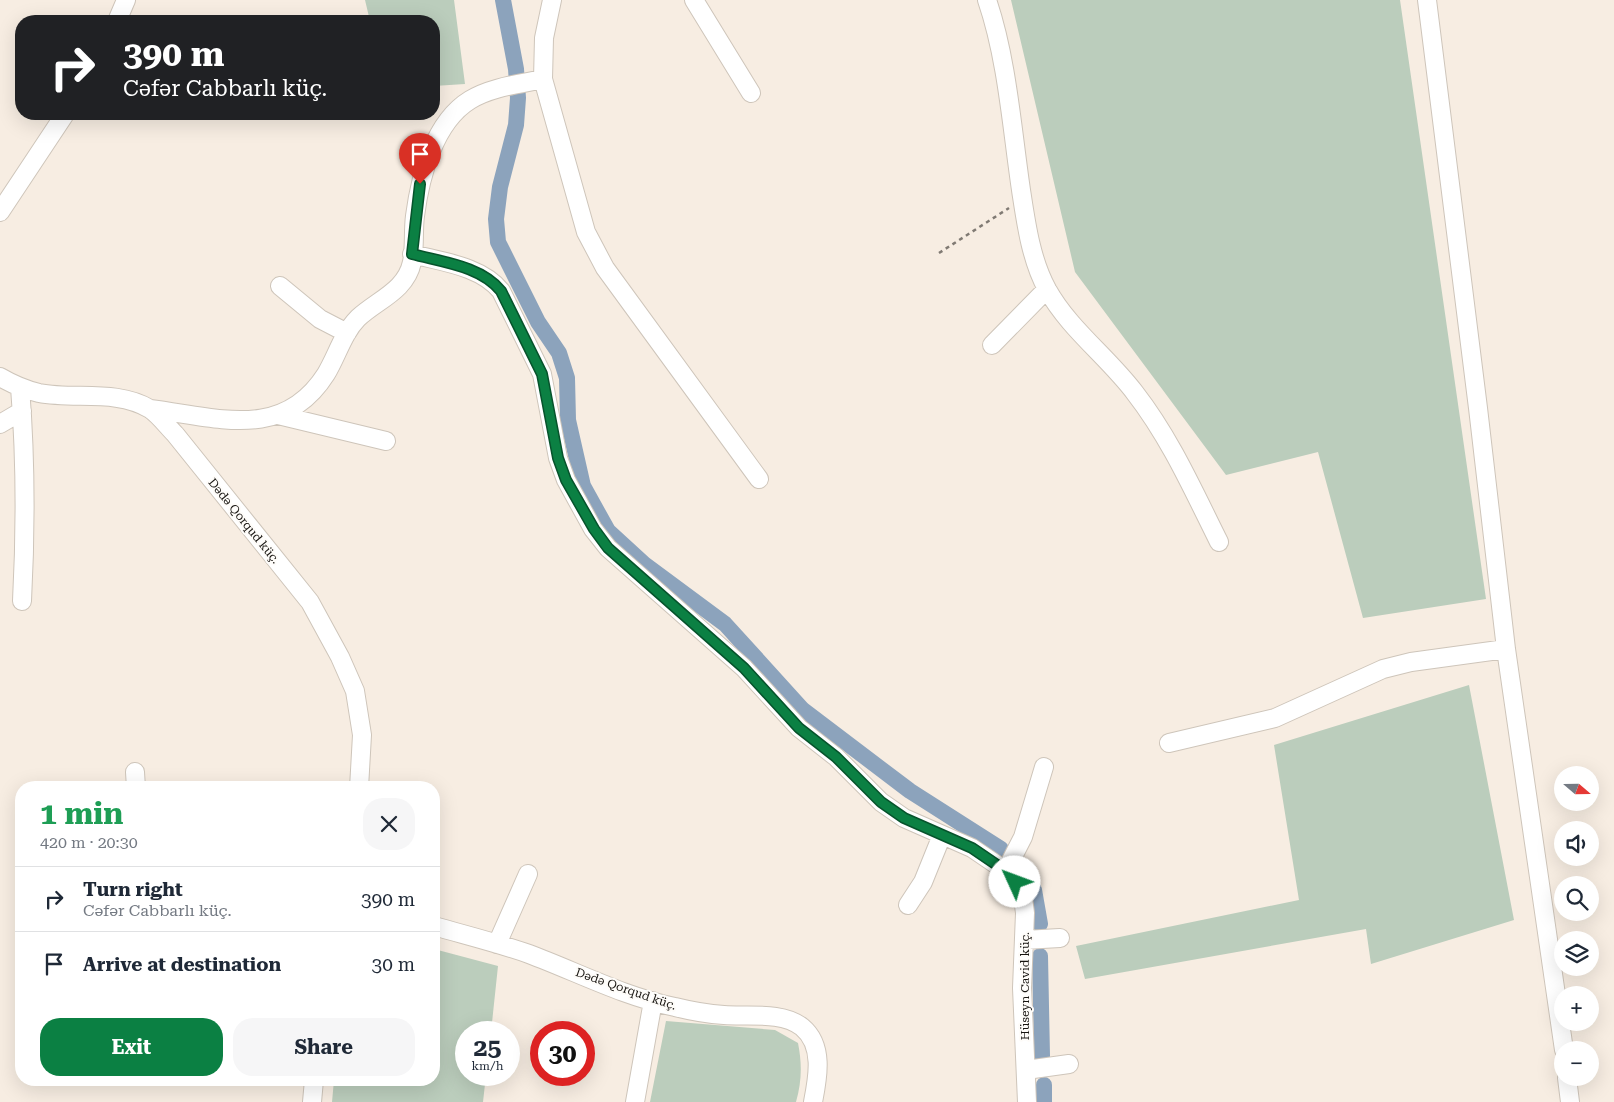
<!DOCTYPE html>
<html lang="en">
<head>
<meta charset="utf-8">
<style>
  :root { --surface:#fff; --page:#f6f6f7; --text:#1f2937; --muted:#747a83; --line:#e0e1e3; --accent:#0b8043 }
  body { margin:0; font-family:"Roboto Serif",serif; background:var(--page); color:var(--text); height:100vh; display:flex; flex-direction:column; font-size:19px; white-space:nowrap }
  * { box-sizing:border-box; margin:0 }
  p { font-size:16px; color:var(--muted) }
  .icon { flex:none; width:28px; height:28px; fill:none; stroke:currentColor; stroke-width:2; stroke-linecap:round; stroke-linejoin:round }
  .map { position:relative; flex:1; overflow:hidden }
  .panel { position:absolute; left:15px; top:781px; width:425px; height:305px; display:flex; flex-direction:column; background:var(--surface); border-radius:20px; box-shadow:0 5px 20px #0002 }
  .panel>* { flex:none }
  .hud { position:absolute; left:15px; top:15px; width:425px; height:105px; border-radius:20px; box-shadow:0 5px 20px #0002; background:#202124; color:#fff; overflow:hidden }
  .needle { width:32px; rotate:110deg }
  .fabs { position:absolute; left:1554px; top:766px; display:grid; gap:10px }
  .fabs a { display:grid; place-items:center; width:45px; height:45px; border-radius:50%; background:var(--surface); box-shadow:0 5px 20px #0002; font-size:25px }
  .speed { position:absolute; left:455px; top:1021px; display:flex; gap:10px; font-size:25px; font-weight:700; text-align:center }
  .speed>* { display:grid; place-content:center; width:65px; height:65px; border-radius:50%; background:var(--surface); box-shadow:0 5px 20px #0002; line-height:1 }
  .speed small { font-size:12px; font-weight:400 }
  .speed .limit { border:8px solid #d22; background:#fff; color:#111 }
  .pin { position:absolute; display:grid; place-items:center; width:42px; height:42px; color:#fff; margin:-51px -21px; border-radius:50% 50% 50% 0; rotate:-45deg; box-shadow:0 0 5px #0007 }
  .pin .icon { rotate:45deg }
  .me { position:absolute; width:55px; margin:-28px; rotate:313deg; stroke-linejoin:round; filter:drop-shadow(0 0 4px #0008) }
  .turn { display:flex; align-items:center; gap:18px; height:105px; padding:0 25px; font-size:22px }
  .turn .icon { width:65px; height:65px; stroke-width:2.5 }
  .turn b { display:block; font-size:35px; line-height:42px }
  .round { display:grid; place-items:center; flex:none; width:52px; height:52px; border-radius:20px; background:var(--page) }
  .overview { display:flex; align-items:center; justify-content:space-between; height:85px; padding:0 25px }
  h1 { font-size:30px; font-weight:700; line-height:38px; color:#1e9e55 }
  .cta { display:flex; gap:10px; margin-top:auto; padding:10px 25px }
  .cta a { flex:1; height:58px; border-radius:20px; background:var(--accent); color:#fff; font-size:20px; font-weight:700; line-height:58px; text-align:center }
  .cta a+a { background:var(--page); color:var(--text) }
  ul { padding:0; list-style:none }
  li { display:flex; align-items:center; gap:15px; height:65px; padding:0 25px; border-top:1px solid var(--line) }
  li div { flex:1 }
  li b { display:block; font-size:19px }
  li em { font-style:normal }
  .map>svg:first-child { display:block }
</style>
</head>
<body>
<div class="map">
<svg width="1614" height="1102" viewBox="0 0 1614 1102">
  <rect width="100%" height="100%" fill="#f7ede2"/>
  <path fill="#bbcdbc" d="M365 0H454L465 84 434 86V21H370Z
    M1011 0H1400L1486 599 1363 618 1318 452 1226 475 1075 272Z
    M1469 685 1514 920 1371 964 1366 929 1085 979 1076 946 1299 900 1274 745Z
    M434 949 498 966 491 1032H466V1075H486L483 1102H332L334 1080H434Z
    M666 1021 775 1030 798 1043C802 1063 802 1081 796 1102H650Z"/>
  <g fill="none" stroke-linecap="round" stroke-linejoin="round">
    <path stroke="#8ca3bc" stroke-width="16" d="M503 0 516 69 518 98 516 125 500 187 496 219 498 242 538 322 559 353 567 378 568 420 583 486 608 531 644 564 725 624 803 710 910 791 1001 849
      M1022 868 1034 890 1040 924
      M1040 956 1042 1056
      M1044 1085V1102"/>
    <g stroke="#cec5ba" stroke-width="20">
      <path id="street" d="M552 0 544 38 543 79 586 232 605 268 759 479
        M694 0 751 93
        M987 0C1007 58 1012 129 1021 190 1026 223 1031 260 1047 289 1069 329 1108 357 1135 393 1170 438 1193 490 1219 542
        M1427 0 1478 408 1506 649 1564 1050
        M117 21 126 0
        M0 212 65 114
        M412 254C442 262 481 266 501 291L542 374 558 458 566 480 593 529 608 548 744 668 799 728 836 757 881 802 904 818 972 848 997 865 1015 882 1023 898 1025 913 1022 988 1027 1102
        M280 286 320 319 347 333
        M992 345 1047 289
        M0 377C12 384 26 390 39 393 75 400 117 389 150 409 159 415 167 426 175 434L310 602 340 657 355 691 362 735 359 788
        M20 387C26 462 26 526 22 601
        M150 409C216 417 283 442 326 374 337 356 343 333 358 318 377 300 406 291 412 262 415 247 413 231 415 216 420 177 434 122 470 100 491 87 520 84 543 79
        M278 415 386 441
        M0 424 22 411
        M1169 743 1275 718 1383 669 1411 662 1506 649
        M135 772 136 788
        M1005 872 1023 837 1044 767
        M908 905 923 882 942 835
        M434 926C465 935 498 943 529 954 577 972 625 997 675 1007 691 1011 708 1014 724 1015 748 1017 782 1011 802 1027 824 1045 818 1077 813 1102
        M1024 940 1060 938
        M497 944 528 874
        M1026 1070 1069 1064
        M1567 1078 1570 1102
        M312 1102 314 1080
        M635 1102 653 1001"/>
    </g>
    <path stroke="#807a73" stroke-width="2.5" stroke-dasharray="4 4" stroke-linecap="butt" d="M939 253 1009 208"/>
    <use href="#street" stroke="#fff" stroke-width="18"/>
  </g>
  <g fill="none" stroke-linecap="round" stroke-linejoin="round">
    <g stroke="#07532c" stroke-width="12">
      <path id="route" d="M420 184 412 254C442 262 481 266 501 291L542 374 558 458 566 480 594 529 608 548 744 668 799 728 836 757 881 802 904 818 972 848 997 865 1015 882"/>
    </g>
    <use href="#route" stroke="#0b8043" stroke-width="9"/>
  </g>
  <g text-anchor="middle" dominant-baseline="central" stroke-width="4" stroke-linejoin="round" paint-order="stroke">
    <g font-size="12" fill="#171410" stroke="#fefcf9">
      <text transform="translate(244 521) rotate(51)">Dədə Qorqud küç.</text>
      <text transform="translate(1025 986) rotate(-90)">Hüseyn Cavid küç.</text>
      <text transform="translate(626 989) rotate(19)">Dədə Qorqud küç.</text>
    </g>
  </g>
</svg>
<div class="fabs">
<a><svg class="needle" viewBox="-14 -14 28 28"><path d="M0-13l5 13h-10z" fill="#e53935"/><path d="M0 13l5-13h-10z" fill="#747a83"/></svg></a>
<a><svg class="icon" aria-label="sound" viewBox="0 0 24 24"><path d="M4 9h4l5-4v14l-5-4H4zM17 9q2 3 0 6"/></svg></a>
<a><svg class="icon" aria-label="search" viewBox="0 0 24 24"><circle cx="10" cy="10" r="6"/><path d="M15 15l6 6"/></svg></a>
<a><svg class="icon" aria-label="layers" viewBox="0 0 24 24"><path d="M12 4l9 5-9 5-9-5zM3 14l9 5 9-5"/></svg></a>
<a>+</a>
<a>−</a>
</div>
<div class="speed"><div>25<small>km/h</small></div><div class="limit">30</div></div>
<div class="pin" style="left:420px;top:184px;background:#d93025"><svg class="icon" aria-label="arrive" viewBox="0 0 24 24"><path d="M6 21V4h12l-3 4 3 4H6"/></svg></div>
<svg class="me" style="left:1015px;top:882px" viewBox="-20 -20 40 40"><circle r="19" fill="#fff"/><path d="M0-13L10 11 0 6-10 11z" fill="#0b8043"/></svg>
<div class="hud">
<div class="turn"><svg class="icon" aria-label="right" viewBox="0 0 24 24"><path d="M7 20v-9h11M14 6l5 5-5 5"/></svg><div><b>390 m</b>Cəfər Cabbarlı küç.</div></div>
</div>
<section class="panel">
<div class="overview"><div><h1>1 min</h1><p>420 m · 20:30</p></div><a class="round"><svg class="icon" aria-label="close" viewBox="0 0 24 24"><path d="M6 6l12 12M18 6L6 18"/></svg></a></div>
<ul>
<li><svg class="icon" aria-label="right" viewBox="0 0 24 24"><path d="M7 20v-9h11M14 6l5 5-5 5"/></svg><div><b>Turn right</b><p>Cəfər Cabbarlı küç.</p></div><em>390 m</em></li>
<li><svg class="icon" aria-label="arrive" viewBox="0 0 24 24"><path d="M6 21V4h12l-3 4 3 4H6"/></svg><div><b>Arrive at destination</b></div><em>30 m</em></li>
</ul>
<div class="cta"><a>Exit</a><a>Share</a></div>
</section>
</div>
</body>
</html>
